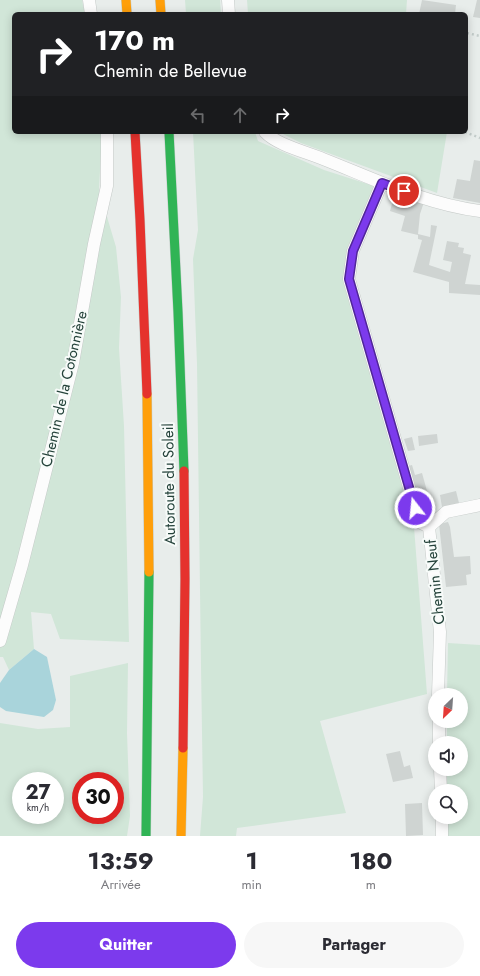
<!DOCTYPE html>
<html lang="fr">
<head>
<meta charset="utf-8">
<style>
  :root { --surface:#fff; --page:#f7f7f7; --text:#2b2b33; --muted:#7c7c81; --accent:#7c3aed }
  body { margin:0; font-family:Jost,sans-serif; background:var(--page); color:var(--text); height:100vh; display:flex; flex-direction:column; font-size:15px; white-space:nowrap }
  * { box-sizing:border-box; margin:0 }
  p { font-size:13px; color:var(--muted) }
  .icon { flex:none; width:22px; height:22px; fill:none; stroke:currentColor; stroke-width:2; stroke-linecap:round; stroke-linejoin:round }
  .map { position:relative; height:836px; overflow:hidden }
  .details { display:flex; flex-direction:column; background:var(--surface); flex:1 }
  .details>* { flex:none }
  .top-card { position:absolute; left:12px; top:12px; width:456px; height:122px; border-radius:6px; box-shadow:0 2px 10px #0003; background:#202124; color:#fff; overflow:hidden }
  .needle { width:26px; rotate:205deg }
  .controls { position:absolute; left:428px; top:688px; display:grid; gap:8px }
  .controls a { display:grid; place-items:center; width:40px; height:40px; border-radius:50%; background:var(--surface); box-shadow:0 2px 10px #0003; font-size:20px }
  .speed { position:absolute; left:12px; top:772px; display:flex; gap:8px; font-size:20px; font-weight:700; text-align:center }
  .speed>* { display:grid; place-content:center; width:52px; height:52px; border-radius:50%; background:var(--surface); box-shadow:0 2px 10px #0003; line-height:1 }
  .speed small { font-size:10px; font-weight:400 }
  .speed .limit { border:6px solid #d22; background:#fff; color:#111 }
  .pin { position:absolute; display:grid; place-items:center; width:34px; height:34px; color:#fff; margin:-17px; border:2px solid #fff; border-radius:50%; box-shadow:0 1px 4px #0007 }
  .me { position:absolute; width:44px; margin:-22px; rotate:344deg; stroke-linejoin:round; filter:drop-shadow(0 0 3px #0008) }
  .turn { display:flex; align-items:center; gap:14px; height:84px; padding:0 16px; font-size:18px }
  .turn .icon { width:52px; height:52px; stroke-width:2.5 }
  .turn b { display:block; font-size:28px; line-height:34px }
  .lanes { display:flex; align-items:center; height:38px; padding:0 16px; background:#0003; justify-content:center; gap:20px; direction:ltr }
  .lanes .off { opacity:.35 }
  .eta { display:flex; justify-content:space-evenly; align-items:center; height:68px; text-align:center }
  .eta b { font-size:24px; font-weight:700; line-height:28px }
  .primary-button { display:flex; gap:8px; margin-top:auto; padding:8px 16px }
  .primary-button a { flex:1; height:46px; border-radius:24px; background:var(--accent); color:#fff; font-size:16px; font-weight:700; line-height:46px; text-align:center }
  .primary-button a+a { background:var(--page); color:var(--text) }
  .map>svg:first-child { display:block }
</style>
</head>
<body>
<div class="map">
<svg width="480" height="836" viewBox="0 0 480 836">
  <rect width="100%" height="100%" fill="#e8edeb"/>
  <path fill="#d1e6d8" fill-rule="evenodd" d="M0 0H82L85 14H14V132H102L99 190 116 247 121 297 119 348 124 426 129 642 60 639 51 614 31 612 34 649 9 670 3 657H0Z
    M185 0H220L221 14H186Z
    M247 0H407L406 14H248Z
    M193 132H255L258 141 324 170 374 186 347 249 343 281 414 527 427 694 320 721 346 813 237 828 236 836H200L203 797 201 666 197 364 193 259 198 230Z
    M279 132H447L437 193 301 143Z
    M448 643 480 645V836H446V817H461V791H447V769H461V743H447V721H461V695H447Z
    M128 663 127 733 130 816 127 836H0V723L38 729 70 727V676ZM21 781H55V815H21ZM81 781H115V815H81Z"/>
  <path fill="#a9d4db" d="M34 649 47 657 56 700 53 710 44 717 6 711 0 707V683L9 670Z"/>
  <path fill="#cfd4d2" d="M422 0 456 5 455 14H419Z
    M477 0H480V18L473 17Z
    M474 160 480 161V203L453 198 457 179 470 181Z
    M395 193 424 202 420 214 418 234 430 237 431 225 437 226 429 265 450 272 452 262 443 260 447 241 459 243 458 247 464 248 463 253 471 255 465 284 480 285V295L449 293V282L413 272 422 240 418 239V235L401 231 405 216 390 211Z
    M437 434 438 443 419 446 418 436Z
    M412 437 415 450 408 451 404 439Z
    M412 465 415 475 422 473 432 509 420 511 405 467Z
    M456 491 459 503 442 507 440 495Z
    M448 522 450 527 454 557 470 556 471 574 466 575 467 585 446 587 439 524Z
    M400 751 404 767 410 765 413 778 393 782 386 754Z
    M422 803 423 835 406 836 405 804Z"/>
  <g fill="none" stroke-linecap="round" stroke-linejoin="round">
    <g stroke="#c5cac8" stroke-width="13">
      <path id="street" d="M89 0 91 14
        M228 0 229 14
        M265 132C277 145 306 152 323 159 374 179 425 204 480 211
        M382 183 353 251 349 279 419 522 429 527
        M429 527 440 632 438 695
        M429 527 446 512 480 505
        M0 641 22 565 73 363 94 244 107 186V132
        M439 721V743
        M440 769 441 791
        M442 817V836"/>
    </g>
    <g stroke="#c3ccc9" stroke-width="10">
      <path id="fast" d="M169 132 178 312 184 471
        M146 836 149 572"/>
    </g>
    <g stroke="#c3ccc9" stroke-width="10">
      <path id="slow" d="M126 0 127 14
        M160 0 161 14
        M147 394 149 572
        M181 836 183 748"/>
    </g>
    <g stroke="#c3ccc9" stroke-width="10">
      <path id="jam" d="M135 132 140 220 147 394
        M183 748 185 579 184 471"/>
    </g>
    <path stroke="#c3ccca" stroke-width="2.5" stroke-dasharray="2 3" stroke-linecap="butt" d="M467 33 480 36
      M465 132 480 138"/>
    <use href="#street" stroke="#fcfcfc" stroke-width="12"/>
    <use href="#fast" stroke="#30b455" stroke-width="9"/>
    <use href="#slow" stroke="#ff9f0a" stroke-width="9"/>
    <use href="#jam" stroke="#e5322d" stroke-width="9"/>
  </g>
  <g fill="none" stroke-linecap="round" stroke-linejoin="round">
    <g stroke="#51269a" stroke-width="10">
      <path id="route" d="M404 191 382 183 353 251 349 279 415 508"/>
    </g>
    <use href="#route" stroke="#7c3aed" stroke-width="7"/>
  </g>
  <g text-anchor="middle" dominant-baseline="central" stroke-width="4" stroke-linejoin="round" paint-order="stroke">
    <g font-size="15" fill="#24423a" stroke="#f7fbf9">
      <text transform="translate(64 389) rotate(-77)">Chemin de la Cotonnière</text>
      <text transform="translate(169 484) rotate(-91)">Autoroute du Soleil</text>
      <text transform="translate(435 582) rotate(-96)">Chemin Neuf</text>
    </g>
  </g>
</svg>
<div class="controls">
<a><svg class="needle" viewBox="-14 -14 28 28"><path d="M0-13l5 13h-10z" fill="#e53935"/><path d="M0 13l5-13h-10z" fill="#7c7c81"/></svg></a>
<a><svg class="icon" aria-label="sound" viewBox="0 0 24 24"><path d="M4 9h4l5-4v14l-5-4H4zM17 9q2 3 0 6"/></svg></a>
<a><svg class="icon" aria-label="search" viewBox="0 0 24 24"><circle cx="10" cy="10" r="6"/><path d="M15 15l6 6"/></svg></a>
</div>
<div class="speed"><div>27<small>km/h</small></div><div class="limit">30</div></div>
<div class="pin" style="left:404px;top:191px;background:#d93025"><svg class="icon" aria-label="arrive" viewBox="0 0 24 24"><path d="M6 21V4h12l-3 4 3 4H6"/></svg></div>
<svg class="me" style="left:415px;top:508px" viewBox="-20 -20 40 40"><circle r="17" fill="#7c3aed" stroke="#fff" stroke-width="3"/><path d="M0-11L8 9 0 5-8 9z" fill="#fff"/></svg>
<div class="top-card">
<div class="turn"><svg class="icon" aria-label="right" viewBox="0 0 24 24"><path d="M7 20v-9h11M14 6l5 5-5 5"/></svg><div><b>170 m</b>Chemin de Bellevue</div></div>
<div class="lanes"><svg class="icon off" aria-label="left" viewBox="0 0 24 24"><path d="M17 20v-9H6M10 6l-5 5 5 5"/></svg><svg class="icon off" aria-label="ahead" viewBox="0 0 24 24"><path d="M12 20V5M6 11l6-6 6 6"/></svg><svg class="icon" aria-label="right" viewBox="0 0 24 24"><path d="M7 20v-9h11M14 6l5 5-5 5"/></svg></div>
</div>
</div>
<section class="details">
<div class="eta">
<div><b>13:59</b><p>Arrivée</p></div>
<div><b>1</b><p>min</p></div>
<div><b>180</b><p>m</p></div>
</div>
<div class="primary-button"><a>Quitter</a><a>Partager</a></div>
</section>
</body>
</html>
